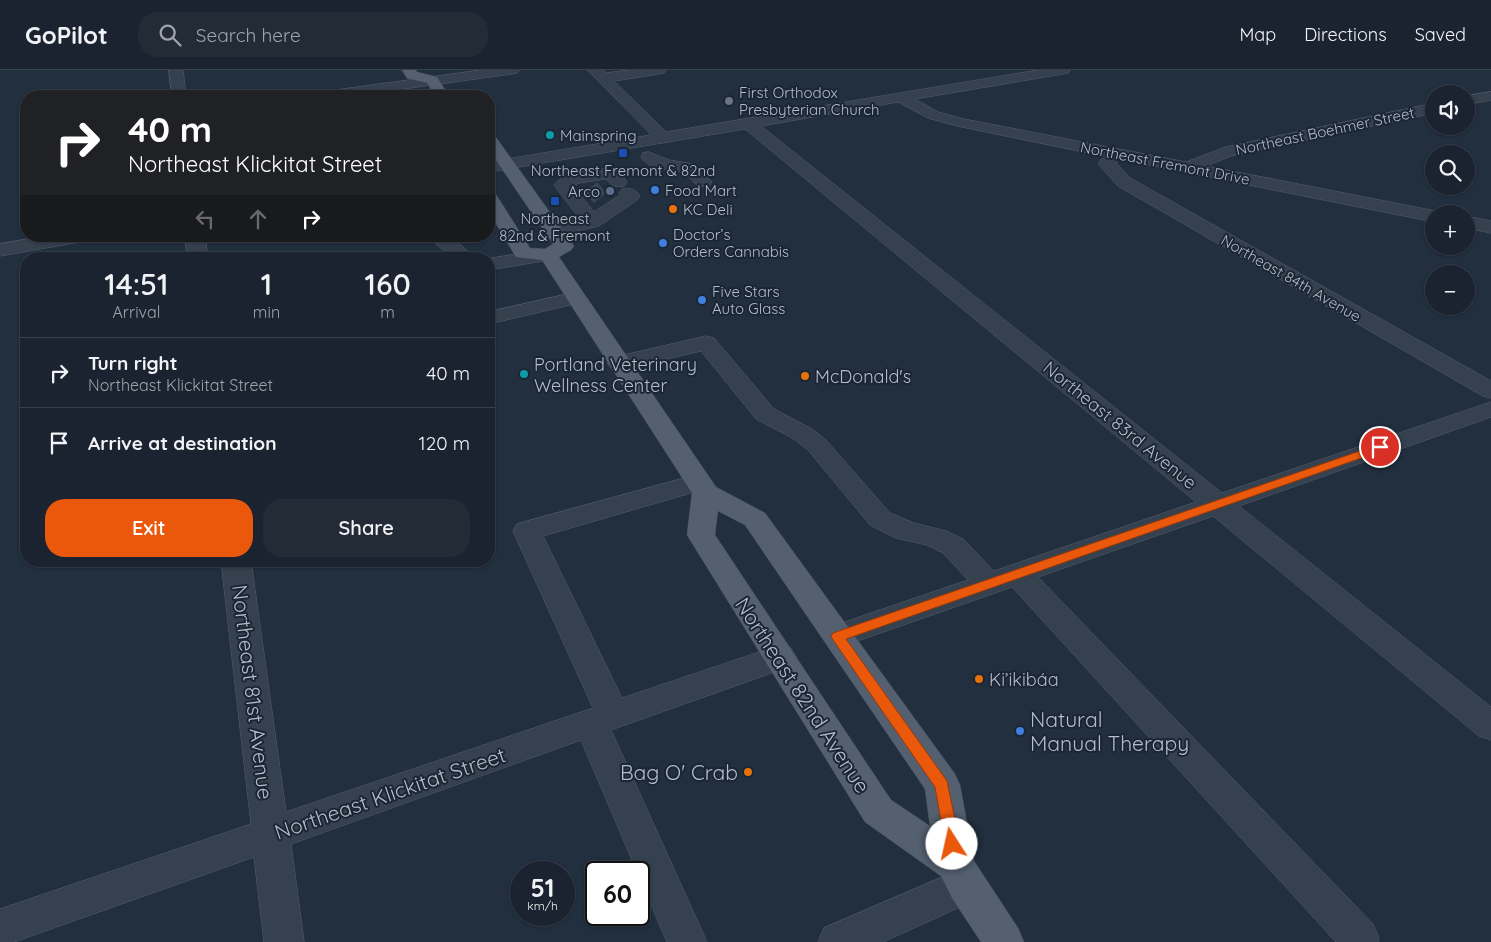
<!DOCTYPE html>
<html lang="en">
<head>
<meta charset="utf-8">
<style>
  :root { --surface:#1a232f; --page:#232b37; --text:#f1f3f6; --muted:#9fa4aa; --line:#38404b; --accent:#ea580c }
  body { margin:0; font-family:Quicksand,sans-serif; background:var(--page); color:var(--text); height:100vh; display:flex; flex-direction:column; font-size:19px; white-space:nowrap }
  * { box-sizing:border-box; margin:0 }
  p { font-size:16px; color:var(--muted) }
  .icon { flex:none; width:28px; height:28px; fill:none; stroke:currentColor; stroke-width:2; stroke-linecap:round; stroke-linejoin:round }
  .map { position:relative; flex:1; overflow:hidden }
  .sheet { position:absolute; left:20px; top:182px; width:475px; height:315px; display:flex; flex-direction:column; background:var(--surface); border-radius:20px; box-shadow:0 1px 4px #0004,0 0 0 1px var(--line) }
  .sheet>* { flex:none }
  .top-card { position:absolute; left:20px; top:20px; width:475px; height:152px; border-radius:20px; box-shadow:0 1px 4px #0004,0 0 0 1px var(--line); background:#202124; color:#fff; overflow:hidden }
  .controls { position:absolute; left:1425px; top:15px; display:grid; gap:10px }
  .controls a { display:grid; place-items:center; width:50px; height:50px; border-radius:50%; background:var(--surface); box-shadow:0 1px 4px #0004,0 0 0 1px var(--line); font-size:25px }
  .speed { position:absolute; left:510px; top:791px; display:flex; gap:10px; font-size:25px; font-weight:700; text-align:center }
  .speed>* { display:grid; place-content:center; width:65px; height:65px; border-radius:50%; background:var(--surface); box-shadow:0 1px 4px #0004,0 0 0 1px var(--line); line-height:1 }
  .speed small { font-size:12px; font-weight:400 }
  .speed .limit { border:2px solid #111; border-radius:8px; background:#fff; color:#111 }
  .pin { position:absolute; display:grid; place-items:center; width:42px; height:42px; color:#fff; margin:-21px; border:2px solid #fff; border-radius:50%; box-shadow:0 1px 5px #0007 }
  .me { position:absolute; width:55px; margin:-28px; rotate:350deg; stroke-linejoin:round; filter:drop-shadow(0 0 4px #0008) }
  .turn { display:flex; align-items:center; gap:18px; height:105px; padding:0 25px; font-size:22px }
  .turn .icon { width:65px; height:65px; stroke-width:2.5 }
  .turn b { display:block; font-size:35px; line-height:42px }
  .lanes { display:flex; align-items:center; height:48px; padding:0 25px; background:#0003; justify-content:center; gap:25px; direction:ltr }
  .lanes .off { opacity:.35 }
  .eta { display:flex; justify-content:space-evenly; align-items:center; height:85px; text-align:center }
  .eta b { font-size:30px; font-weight:600; line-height:35px }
  .action { display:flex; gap:10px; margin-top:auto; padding:10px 25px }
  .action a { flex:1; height:58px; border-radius:20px; background:var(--accent); color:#fff; font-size:20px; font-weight:600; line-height:58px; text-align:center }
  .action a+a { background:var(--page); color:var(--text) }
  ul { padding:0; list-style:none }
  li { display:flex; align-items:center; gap:15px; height:70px; padding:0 25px; border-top:1px solid var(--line) }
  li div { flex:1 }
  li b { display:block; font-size:19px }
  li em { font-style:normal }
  header { display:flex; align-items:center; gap:30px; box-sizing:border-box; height:70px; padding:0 25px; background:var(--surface); border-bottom:1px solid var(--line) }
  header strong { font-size:24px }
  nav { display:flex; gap:28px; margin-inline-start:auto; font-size:18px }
  .search { width:350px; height:45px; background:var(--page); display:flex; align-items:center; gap:12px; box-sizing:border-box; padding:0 18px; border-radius:20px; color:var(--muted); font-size:19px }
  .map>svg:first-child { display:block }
</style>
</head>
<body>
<header>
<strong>GoPilot</strong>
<div class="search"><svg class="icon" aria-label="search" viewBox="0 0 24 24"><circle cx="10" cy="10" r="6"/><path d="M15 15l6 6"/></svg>Search here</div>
<nav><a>Map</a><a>Directions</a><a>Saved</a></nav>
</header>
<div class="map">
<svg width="1491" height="872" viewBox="0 0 1491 872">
  <rect width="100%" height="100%" fill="#222f3f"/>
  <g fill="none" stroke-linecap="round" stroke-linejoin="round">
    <path stroke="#384454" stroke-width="16" stroke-dasharray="16 8" stroke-linecap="butt" d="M591 117 600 128"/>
    <g stroke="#545f6d" stroke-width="1">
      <path id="minor" d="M169 0H183L186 26H172Z
        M481 0H519L517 3 512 4 352 26H314L316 23 321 22Z
        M588 0H603L606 3 630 0H666L664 3 659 4 614 11 666 62 1038 0H1070L1068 3 1063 4 915 29 938 42 964 49 1186 92 1226 77 1434 33V43L1231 86 1206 96 1441 142 1442 144H1434V152L1118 89 1116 93 1130 108 1491 311V328L1483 326 1118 116 1098 94 1103 86 957 56 928 48 898 32 761 56 1222 423 1491 332V347L1239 436 1491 637V670L1479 666 1213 446 1038 507 1373 854 1379 868 1378 872H1336L1012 517 849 574 838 578 827 574 822 566 827 558 968 510 943 483 927 475 896 468 870 455 808 380 794 369 756 349 701 281 619 300 611 298 607 293 611 288 706 266 714 268 774 339 812 359 826 370 890 443 914 453 946 461 963 469 994 501 1196 432 745 59 489 102V92L651 65Z
        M1491 22V30L1466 35V26Z
        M649 82 669 90 693 94 712 112 709 116C694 119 693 108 682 102 669 97 651 102 641 87L643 83Z
        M610 98C618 100 622 105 627 112L624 116C615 118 612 116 606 109L579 113 573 116 594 142 620 125 619 123 622 119C630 117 635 119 640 126L637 130 599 156 552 166 545 164 542 160 545 156 580 149 554 115C565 100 593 101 610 98Z
        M1466 146 1491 151V163L1466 158Z
        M45 166H89L87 170 80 172 0 186V174Z
        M185 166H205L208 189H188Z
        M432 166H451L476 189H454L436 174Z
        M548 179 555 181 558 185 555 189 489 200V189H486Z
        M576 222 583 224 587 228 583 232 489 254V242Z
        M699 404 708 406 712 412 708 418 543 466 622 628 780 575 791 578 796 587 791 596 611 660 707 872H667L581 670 291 774 304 872H264L254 787 14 872H0V839L251 754 221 491H251L286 742 593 638 513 461 517 454Z
        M966 797 980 802 986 815 980 828 883 872H818L824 858Z"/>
    </g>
    <g stroke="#3f4a58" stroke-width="1">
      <path id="major" d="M402 0H416L417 2 437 7 449 26H435L427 13 407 8Z
        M489 64 495 66 574 176 571 180 559 187 716 417 765 443 955 704 960 715 974 791 1018 858 1024 872H981L952 828 941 806 865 752 687 465 692 423 542 190 516 187 489 142V122L495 123 530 178 545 179 553 174 489 80ZM718 441 745 455 925 719 930 756 891 730 715 465Z"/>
    </g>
    <use href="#minor" fill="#36414f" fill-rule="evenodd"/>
    <use href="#major" fill="#54606f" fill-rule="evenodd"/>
  </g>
  <path fill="#ea580c" stroke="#983908" d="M1380 374 1384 375 1385 377 1384 380 846 569 947 711 960 774 958 779 952 781 946 779 935 717 833 570 831 566 833 563Z"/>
  <circle fill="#6b7280" stroke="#1b2634" stroke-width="2" cx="729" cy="31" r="5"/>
  <g fill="#0f9aa8" stroke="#1b2634" stroke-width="2">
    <circle cx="550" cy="65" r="5"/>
    <circle cx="524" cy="304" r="5"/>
  </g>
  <g fill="#1a4fb4" stroke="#1b2634" stroke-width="2">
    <rect x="618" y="78" width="10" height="10" rx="2.5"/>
    <rect x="550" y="126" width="10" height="10" rx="2.5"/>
  </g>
  <g fill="#3f7fe0" stroke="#1b2634" stroke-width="2">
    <circle cx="655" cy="120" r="5"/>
    <circle cx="663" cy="173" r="5"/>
    <circle cx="702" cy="230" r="5"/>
    <circle cx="1020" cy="661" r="5"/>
  </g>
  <circle fill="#5c6f8a" stroke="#1b2634" stroke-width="2" cx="610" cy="121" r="5"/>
  <g fill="#e8710a" stroke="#1b2634" stroke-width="2">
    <circle cx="673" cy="139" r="5"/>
    <circle cx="805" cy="306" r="5"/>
    <circle cx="979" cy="609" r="5"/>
    <circle cx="748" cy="702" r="5"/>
  </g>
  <g text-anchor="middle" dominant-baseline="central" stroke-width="4" stroke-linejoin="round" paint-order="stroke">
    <g font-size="15" fill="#b2bcca" stroke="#1b2634" text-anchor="start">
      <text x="739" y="22">First Orthodox<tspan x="739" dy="17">Presbyterian Church</tspan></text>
      <text x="560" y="65">Mainspring</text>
      <text x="623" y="100" text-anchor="middle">Northeast Fremont &amp; 82nd</text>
      <text x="665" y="120">Food Mart</text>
      <text x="600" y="121" text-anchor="end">Arco</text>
      <text x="683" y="139">KC Deli</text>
      <text x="555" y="148" text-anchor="middle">Northeast<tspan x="555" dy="17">82nd &amp; Fremont</tspan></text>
      <text x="673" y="164">Doctor’s<tspan x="673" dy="17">Orders Cannabis</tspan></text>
      <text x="712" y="221">Five Stars<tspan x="712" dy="17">Auto Glass</tspan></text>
    </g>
    <g font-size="15" fill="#b2bcca" stroke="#1b2634">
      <text transform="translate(1325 61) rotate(-12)">Northeast Boehmer Street</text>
      <text transform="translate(1165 93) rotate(11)">Northeast Fremont Drive</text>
      <text transform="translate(1291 208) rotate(30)">Northeast 84th Avenue</text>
    </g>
    <g font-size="18" fill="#b2bcca" stroke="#1b2634" text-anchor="start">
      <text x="534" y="294">Portland Veterinary<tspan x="534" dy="21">Wellness Center</tspan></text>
      <text x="815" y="306">McDonald's</text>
      <text x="989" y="609">Ki’ikibáa</text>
    </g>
    <g font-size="18" fill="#b2bcca" stroke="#1b2634">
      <text transform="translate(1120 355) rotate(39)">Northeast 83rd Avenue</text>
    </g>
    <g font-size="21" fill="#b2bcca" stroke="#1b2634">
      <text transform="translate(253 622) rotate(83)">Northeast 81st Avenue</text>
      <text transform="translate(803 625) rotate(57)">Northeast 82nd Avenue</text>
      <text transform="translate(390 723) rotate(-19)">Northeast Klickitat Street</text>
    </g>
    <g font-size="21" fill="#b2bcca" stroke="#1b2634" text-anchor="start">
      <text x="1030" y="649">Natural<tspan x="1030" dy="24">Manual Therapy</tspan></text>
      <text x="738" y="702" text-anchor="end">Bag O' Crab</text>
    </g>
  </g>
</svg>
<div class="controls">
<a><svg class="icon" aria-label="sound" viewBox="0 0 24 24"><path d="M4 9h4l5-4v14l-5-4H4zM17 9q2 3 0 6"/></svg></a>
<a><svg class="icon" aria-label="search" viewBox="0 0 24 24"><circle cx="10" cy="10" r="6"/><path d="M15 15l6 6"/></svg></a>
<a>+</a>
<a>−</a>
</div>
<div class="speed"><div>51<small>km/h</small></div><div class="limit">60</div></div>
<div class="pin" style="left:1380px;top:377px;background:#d93025"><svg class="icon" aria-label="arrive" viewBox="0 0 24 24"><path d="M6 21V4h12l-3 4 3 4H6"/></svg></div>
<svg class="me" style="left:952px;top:774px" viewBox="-20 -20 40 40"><circle r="19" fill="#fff"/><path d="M0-13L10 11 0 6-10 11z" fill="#ea580c"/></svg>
<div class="top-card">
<div class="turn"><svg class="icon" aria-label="right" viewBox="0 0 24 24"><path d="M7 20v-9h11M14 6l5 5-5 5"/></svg><div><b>40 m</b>Northeast Klickitat Street</div></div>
<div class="lanes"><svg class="icon off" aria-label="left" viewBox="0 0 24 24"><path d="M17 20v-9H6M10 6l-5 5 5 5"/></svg><svg class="icon off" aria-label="ahead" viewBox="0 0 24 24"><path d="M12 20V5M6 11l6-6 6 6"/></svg><svg class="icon" aria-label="right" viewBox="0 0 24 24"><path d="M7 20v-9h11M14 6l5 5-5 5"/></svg></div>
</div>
<section class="sheet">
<div class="eta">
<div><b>14:51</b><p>Arrival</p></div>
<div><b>1</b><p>min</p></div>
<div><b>160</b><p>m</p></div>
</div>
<ul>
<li><svg class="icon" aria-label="right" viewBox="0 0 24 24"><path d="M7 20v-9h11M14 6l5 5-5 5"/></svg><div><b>Turn right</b><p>Northeast Klickitat Street</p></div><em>40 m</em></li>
<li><svg class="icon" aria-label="arrive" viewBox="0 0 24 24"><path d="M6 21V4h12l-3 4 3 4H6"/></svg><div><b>Arrive at destination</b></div><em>120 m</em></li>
</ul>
<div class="action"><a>Exit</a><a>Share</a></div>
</section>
</div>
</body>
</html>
